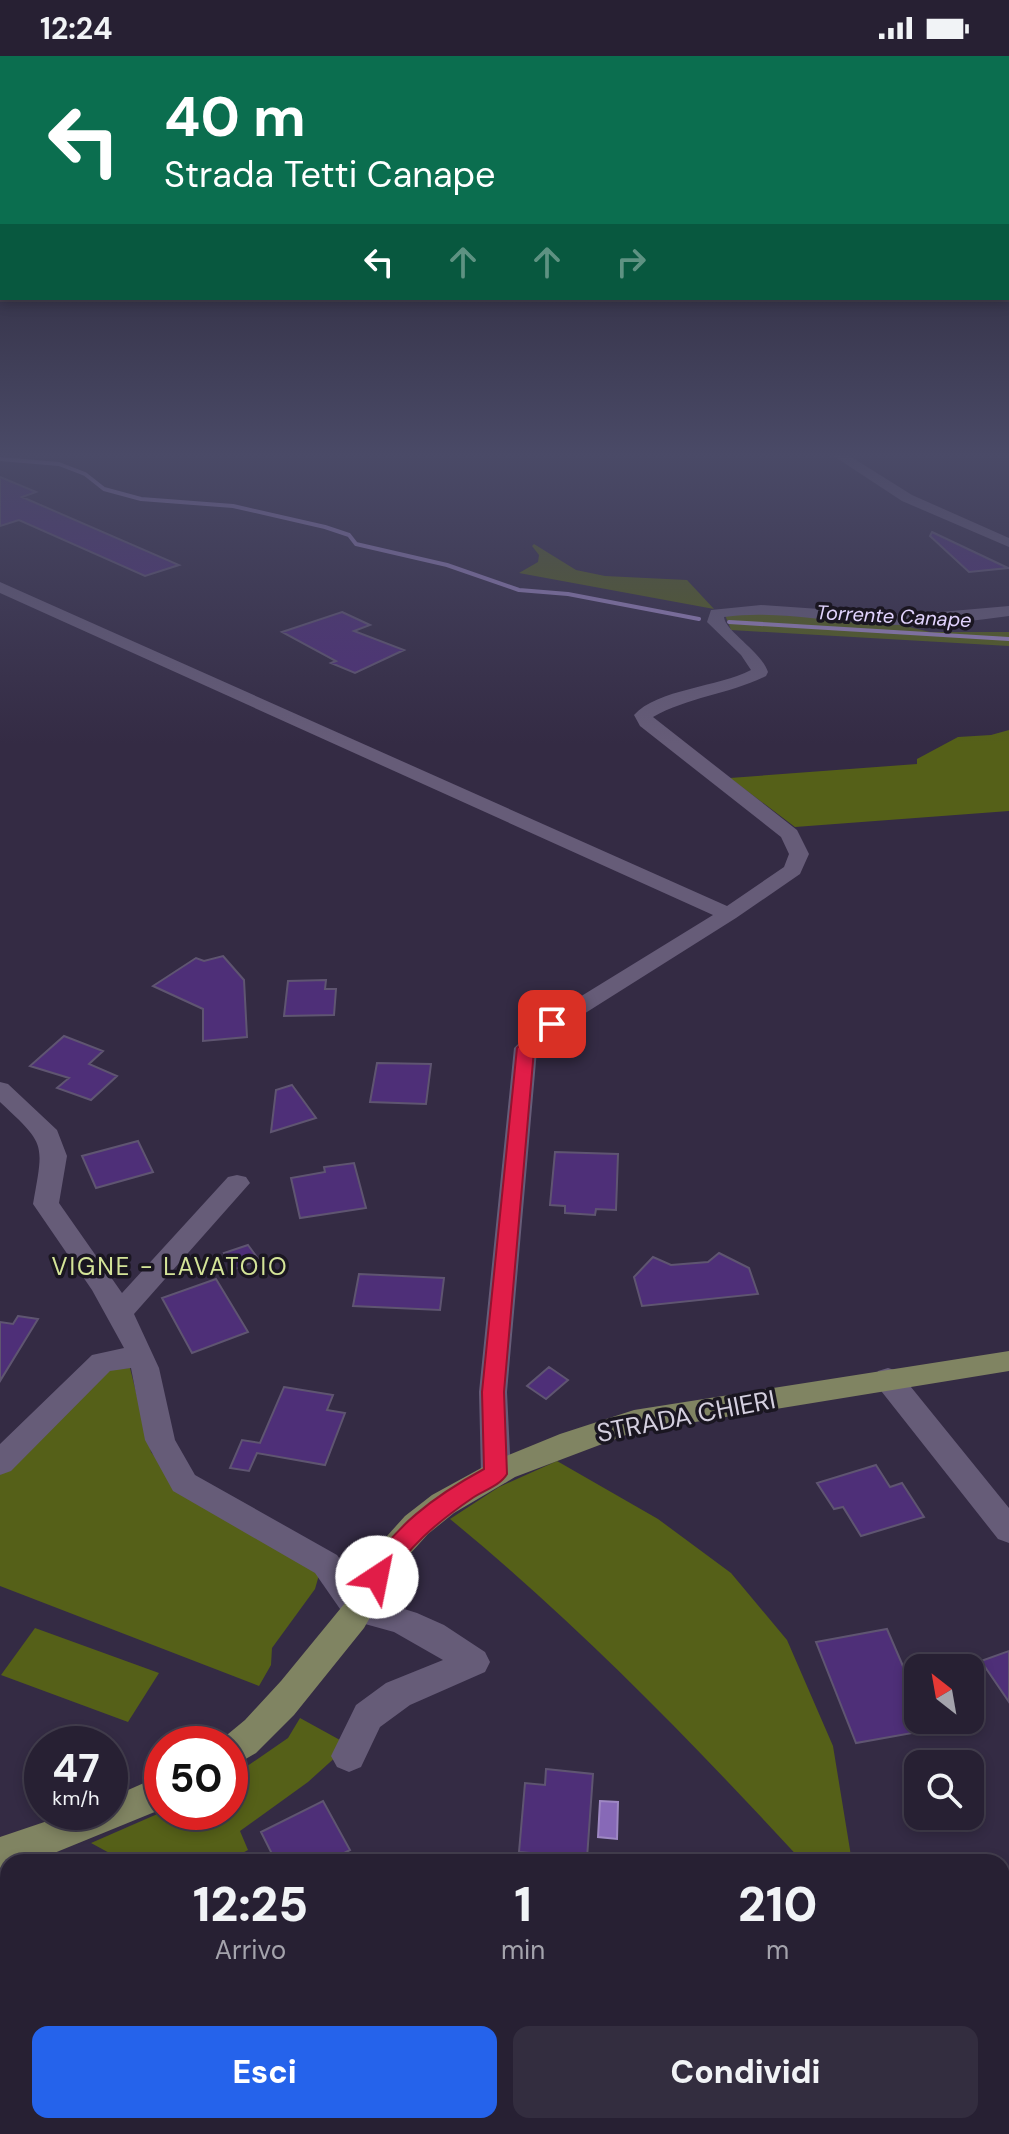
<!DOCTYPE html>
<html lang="it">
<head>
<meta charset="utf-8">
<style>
  :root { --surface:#272033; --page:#332d3f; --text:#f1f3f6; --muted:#a4a3ac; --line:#433e4e; --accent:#2563eb }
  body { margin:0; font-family:"DM Sans",sans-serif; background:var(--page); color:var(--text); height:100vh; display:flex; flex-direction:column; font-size:30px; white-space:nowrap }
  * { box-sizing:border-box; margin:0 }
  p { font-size:26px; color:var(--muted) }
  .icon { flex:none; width:44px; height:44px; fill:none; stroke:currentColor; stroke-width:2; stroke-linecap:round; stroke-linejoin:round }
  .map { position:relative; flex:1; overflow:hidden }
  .side { position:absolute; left:0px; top:1798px; width:1010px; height:280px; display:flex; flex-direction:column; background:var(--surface); border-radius:24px 24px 0 0; box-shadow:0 4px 12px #0003,0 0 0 2px var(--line) }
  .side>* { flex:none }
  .top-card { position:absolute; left:0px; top:0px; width:1010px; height:244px; box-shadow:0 4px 12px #0003,0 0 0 2px var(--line); background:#0b6e4f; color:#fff; overflow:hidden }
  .needle { width:52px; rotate:329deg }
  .tools { position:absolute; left:904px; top:1598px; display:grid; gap:16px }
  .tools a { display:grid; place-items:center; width:80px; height:80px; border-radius:16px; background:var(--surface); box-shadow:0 4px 12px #0003,0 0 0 2px var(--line); font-size:40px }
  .speed { position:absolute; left:24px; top:1670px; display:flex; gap:16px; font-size:40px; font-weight:700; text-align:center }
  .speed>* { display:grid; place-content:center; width:104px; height:104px; border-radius:50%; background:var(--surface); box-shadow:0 4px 12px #0003,0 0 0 2px var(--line); line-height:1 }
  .speed small { font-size:20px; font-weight:400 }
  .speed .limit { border:12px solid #d22; background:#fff; color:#111 }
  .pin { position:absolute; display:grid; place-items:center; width:68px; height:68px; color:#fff; margin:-34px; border-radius:16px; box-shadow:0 4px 12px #0006 }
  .me { position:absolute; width:88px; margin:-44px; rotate:34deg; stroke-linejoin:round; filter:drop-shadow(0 0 6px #0008) }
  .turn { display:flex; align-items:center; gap:28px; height:168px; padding:0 32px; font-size:36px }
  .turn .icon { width:104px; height:104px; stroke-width:2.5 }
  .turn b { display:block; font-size:56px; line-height:68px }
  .lanes { display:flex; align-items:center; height:76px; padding:0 32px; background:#0003; justify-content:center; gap:40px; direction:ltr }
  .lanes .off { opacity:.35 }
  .eta { display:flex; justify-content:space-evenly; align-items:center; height:136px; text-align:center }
  .eta b { font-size:48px; font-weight:800; line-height:56px }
  .cta { display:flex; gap:16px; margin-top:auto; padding:16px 32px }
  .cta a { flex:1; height:92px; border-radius:16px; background:var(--accent); color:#fff; font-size:32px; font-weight:800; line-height:92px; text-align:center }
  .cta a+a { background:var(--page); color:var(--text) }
  .status { display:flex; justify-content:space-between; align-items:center; height:56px; padding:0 40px; background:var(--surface); direction:ltr }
  .status svg { height:22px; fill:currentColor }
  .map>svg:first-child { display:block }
</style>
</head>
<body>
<div class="status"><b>12:24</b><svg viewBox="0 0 49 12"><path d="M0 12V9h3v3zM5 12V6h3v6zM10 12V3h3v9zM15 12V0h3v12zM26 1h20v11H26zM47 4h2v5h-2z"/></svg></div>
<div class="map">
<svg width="1009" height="2078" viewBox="0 0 1009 2078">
  <rect width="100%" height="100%" fill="#342b44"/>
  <path fill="#556018" d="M534 488 576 514 605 520 687 524 714 553 519 517 538 506 539 499 532 490Z
    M760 557 901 569 930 576H1009V590L731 574 725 559Z
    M1009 674V755L795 771 730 722 917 708V703L958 681 991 679Z
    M130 1312 151 1396 177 1429 319 1519 315 1533 272 1592 271 1609 259 1630 0 1530V1419L110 1313Z
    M557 1405 658 1463 731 1517 787 1584 833 1690 852 1806H803C690 1684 579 1569 450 1463L499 1431Z
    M35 1572 159 1617 128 1666 1 1619Z
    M300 1662 349 1689 308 1726 240 1775 248 1794 226 1806H126L91 1787 162 1756H230V1722L288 1682Z"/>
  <path fill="#8769b7" stroke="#9e88c3" stroke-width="2" d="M600 1745 618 1746 617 1783 598 1781Z"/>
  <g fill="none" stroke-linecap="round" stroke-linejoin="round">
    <path stroke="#9e88c3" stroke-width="4" d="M0 403 59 408 85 418 104 433 141 443 233 450 325 471 349 479 356 488 447 509 519 534 568 538 699 563
      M729 566 1009 583"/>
  </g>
  <path fill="#4e2f78" stroke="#5f5571" stroke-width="2" d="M0 421 36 436 22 441 179 509 145 520 19 464 0 470Z
    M932 476 1008 512 969 516 930 480Z
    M342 556 370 569 354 575 404 594 355 617 331 607 336 605 282 576Z
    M223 900 244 924 247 981 203 985V953L153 930 196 902 204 905Z
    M326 924 325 933H336L334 959 284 960 288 925Z
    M64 980 103 995 89 1008 117 1020 91 1044 57 1032 69 1022 30 1010Z
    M377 1007 431 1008 426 1048 370 1046Z
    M292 1029 316 1062 271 1076 276 1034Z
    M138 1085 153 1116 96 1132 82 1100Z
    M555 1096 618 1098 616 1154 596 1153 595 1159 565 1157V1150L550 1149Z
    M354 1107 366 1152 300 1162 291 1122 325 1116 324 1111Z
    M248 1189 259 1204 235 1213 224 1197Z
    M719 1197 749 1212 758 1238 642 1250 634 1221 653 1201 671 1209 708 1206Z
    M359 1218 444 1222 440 1254 353 1250Z
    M216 1223 248 1276 192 1297 162 1242Z
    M18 1260 38 1263 0 1325V1266L13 1268Z
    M549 1311 568 1324 546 1343 527 1330Z
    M284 1331 333 1339 327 1354 345 1357 325 1409 257 1397 249 1415 230 1412 242 1384 260 1387Z
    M876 1409 890 1431 902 1427 924 1461 861 1480 843 1451 834 1453 817 1427Z
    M887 1573 918 1645V1676L856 1687 816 1586Z
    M1009 1595V1646L981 1605Z
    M546 1713 593 1718 587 1802 519 1796 525 1727 545 1729Z
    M323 1745 350 1794 327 1806H276L261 1776Z"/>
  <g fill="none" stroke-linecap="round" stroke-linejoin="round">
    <path fill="#665c78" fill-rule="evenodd" d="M829 397H845L912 439 1009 482V491L902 445Z
      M0 526 727 850 784 811 789 798 781 781 640 670 634 659C657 633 719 631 751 614L741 599 707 566 711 554 761 549 906 559 1009 550V560C964 566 919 571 873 568 823 565 774 554 724 561 725 575 761 595 768 616L766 620C730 638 688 641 653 661L797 774 809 798 800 818 736 862 560 973 537 994 507 1336 511 1418 507 1426 496 1430 485 1426 481 1418 479 1336 514 992 544 963 713 859 0 537Z
      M0 1026 8 1028 57 1074 67 1100 59 1147 122 1237 228 1121 237 1119 246 1121 250 1127 134 1258 159 1312 175 1384 195 1419 337 1499 369 1542 417 1557 444 1569 485 1596 490 1606 485 1616 410 1649 380 1671 361 1711 349 1716 337 1711 331 1700 356 1649 386 1627 443 1604 394 1576 347 1563 315 1517 173 1435 145 1384 131 1312 110 1315 11 1415 0 1419V1388L92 1299 124 1292 92 1234 33 1148C44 1086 46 1089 0 1046Z
      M888 1312 898 1315 1009 1452V1487L998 1483 878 1331 874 1323 878 1315Z"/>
    <path fill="#808462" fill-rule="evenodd" d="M1009 1295V1315L634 1376 515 1421 454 1457 428 1478 400 1509 364 1572 294 1659 256 1697 230 1712V1688H216L245 1664 281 1625 345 1547 378 1490 405 1460 432 1439 494 1405 560 1378 634 1354Z
      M162 1719V1753L42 1802 29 1806H8V1813L0 1815V1781L74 1756H110V1742Z"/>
  </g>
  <linearGradient id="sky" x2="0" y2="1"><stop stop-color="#1d1825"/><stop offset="0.58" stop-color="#4a4a67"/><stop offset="1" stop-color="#4a4a67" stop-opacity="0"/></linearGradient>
  <rect width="1009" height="688" fill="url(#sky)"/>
  <path fill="#e11d48" stroke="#92132f" stroke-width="2" d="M552 963 561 968 534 994 504 1336 507 1418C500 1430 482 1435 471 1443 436 1467 407 1492 385 1528L377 1531 368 1528 365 1521C390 1472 436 1439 484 1413L482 1336 517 992 546 965Z"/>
  <g text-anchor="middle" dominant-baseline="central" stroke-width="7" stroke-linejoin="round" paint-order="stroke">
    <g font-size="20" font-style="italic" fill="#e1d3fd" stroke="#1a1621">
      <text transform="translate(894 560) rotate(3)">Torrente Canape</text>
    </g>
    <g font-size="24" letter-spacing="2" fill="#d4e498" stroke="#1a1621">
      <text x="170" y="1210">VIGNE - LAVATOIO</text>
    </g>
    <g font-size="26" fill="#d4cfdf" stroke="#1a1621">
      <text transform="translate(686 1360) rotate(-11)">STRADA CHIERI</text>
    </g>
  </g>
</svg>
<div class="tools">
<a><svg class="needle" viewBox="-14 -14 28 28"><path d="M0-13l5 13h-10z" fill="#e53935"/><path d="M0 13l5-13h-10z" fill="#a4a3ac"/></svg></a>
<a><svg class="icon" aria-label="search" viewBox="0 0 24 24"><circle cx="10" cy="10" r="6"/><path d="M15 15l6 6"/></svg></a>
</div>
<div class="speed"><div>47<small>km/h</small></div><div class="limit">50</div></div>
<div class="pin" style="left:552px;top:968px;background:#d93025"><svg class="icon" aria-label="arrive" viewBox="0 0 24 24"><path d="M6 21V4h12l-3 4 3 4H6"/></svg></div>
<svg class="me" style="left:377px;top:1521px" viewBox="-20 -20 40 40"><circle r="19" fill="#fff"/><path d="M0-13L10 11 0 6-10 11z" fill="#e11d48"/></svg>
<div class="top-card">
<div class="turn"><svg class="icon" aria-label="left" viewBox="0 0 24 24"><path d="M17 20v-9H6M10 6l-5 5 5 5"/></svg><div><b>40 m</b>Strada Tetti Canape</div></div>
<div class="lanes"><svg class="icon" aria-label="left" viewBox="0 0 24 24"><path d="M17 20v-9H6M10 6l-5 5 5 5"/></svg><svg class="icon off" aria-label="ahead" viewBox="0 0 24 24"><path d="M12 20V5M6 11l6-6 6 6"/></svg><svg class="icon off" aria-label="ahead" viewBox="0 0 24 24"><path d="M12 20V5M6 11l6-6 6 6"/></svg><svg class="icon off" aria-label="right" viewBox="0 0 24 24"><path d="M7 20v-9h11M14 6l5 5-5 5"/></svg></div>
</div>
<section class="side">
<div class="eta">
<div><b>12:25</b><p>Arrivo</p></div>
<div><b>1</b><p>min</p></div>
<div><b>210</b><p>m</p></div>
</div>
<div class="cta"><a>Esci</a><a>Condividi</a></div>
</section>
</div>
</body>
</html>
